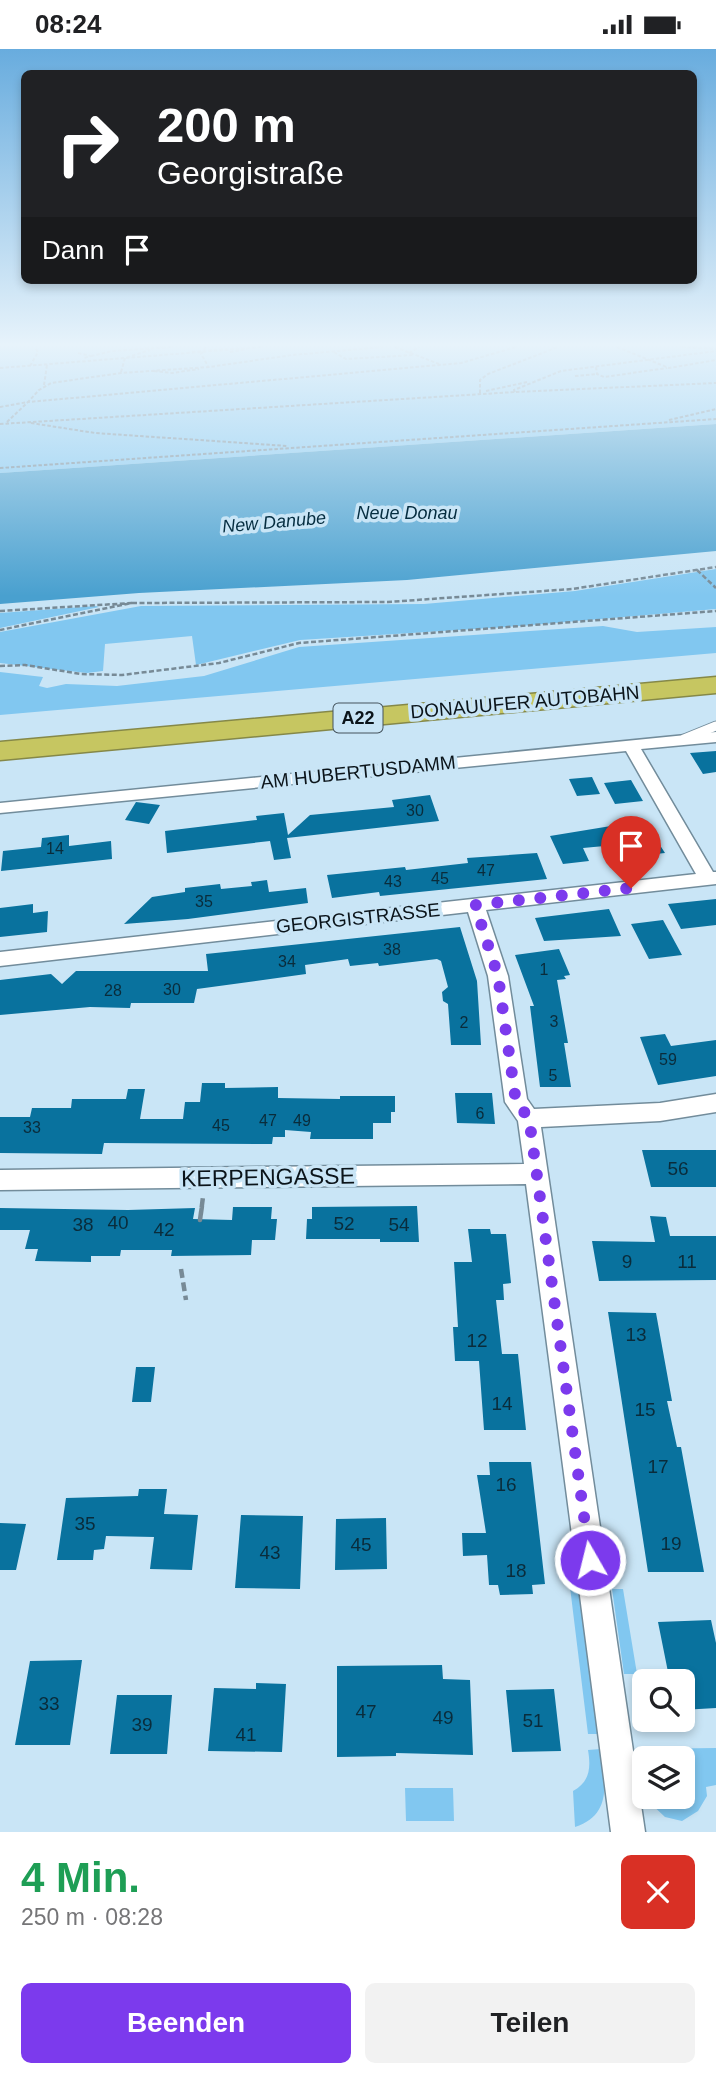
<!DOCTYPE html>
<html lang="de">
<head>
<meta charset="utf-8">
<style>
  :root { --surface:#fff; --page:#f2f2f2; --text:#202124; --muted:#757577; --accent:#7c3aed }
  body { margin:0; font-family:Arial,sans-serif; background:var(--page); color:var(--text); height:100vh; display:flex; flex-direction:column; font-size:26px; white-space:nowrap }
  * { box-sizing:border-box; margin:0 }
  p { font-size:23px; color:var(--muted) }
  .icon { flex:none; width:38px; height:38px; fill:none; stroke:currentColor; stroke-width:2; stroke-linecap:round; stroke-linejoin:round }
  .map { position:relative; height:1783px; overflow:hidden }
  .panel { display:flex; flex-direction:column; background:var(--surface); flex:1 }
  .panel>* { flex:none }
  .banner { position:absolute; left:21px; top:21px; width:676px; height:214px; border-radius:10px; box-shadow:0 4px 10px #0003; background:#202124; color:#fff; overflow:hidden }
  .fabs { position:absolute; left:632px; top:1620px; display:grid; gap:14px }
  .fabs a { display:grid; place-items:center; width:63px; height:63px; border-radius:10px; background:var(--surface); box-shadow:0 4px 10px #0003; font-size:35px }
  .pin { position:absolute; display:grid; place-items:center; width:60px; height:60px; color:#fff; margin:-72px -30px; border-radius:50% 50% 50% 0; rotate:-45deg; box-shadow:0 0 7px #0007 }
  .pin .icon { rotate:45deg }
  .me { position:absolute; width:77px; margin:-38px; rotate:352deg; stroke-linejoin:round; filter:drop-shadow(0 0 5px #0008) }
  .turn { display:flex; align-items:center; gap:24px; height:147px; padding:0 21px; font-size:32px }
  .turn .icon { width:91px; height:91px; stroke-width:2.5 }
  .turn b { display:block; font-size:49px; line-height:60px }
  .then { display:flex; align-items:center; height:66px; padding:0 21px; background:#0003; gap:14px; font-size:26px }
  .round { display:grid; place-items:center; flex:none; width:74px; height:74px; border-radius:10px; background:var(--page) }
  .headline { display:flex; align-items:center; justify-content:space-between; height:119px; padding:0 21px }
  h1 { font-size:42px; font-weight:700; line-height:52px; color:#1e9e55 }
  .action { display:flex; gap:14px; margin-top:auto; padding:14px 21px }
  .action a { flex:1; height:80px; border-radius:10px; background:var(--accent); color:#fff; font-size:28px; font-weight:700; line-height:80px; text-align:center }
  .action a+a { background:var(--page); color:var(--text) }
  .status { display:flex; justify-content:space-between; align-items:center; height:49px; padding:0 35px; background:var(--surface); direction:ltr }
  .status svg { height:19px; fill:currentColor }
  .map>svg:first-child { display:block }
</style>
</head>
<body>
<div class="status"><b>08:24</b><svg viewBox="0 0 49 12"><path d="M0 12V9h3v3zM5 12V6h3v6zM10 12V3h3v9zM15 12V0h3v12zM26 1h20v11H26zM47 4h2v5h-2z"/></svg></div>
<div class="map">
<svg width="716" height="1783" viewBox="0 0 716 1783">
  <rect width="100%" height="100%" fill="#c9e5f6"/>
  <path fill="#81c7f0" d="M0 298H716V375L0 424Z
    M716 520V560L520 577 300 591 196 616 192 587 105 595 103 622 87 624 0 614V583L141 557 424 555 575 542Z
    M96 557 99 558 0 579V564Z
    M603 577 637 583 716 578V604L0 666V623L43 628 39 637 47 639 66 635 117 637 204 627 299 598Z
    M569 1530H579L599 1685H588Z
    M612 1540H623L637 1625H624Z
    M716 1699V1736L706 1738 707 1747 698 1762 682 1772 665 1768 647 1751 646 1748H682V1710H644V1742L638 1726 636 1700Z
    M601 1700C604 1732 614 1765 575 1778L573 1742C590 1733 591 1718 588 1701Z
    M405 1739H453L454 1772H406Z"/>
  <path fill="#49a0cf" d="M716 375V502L407 531 139 544 0 555V424Z"/>
  <path fill="#09729e" d="M716 702V723L703 725 690 704Z
    M592 728 600 745 577 747 569 730Z
    M631 731 643 752 615 755 604 734Z
    M430 746 439 772 287 789 291 809 274 811 270 792 167 804 165 782 257 771 256 767 284 764 288 786 310 766 394 758 392 751Z
    M136 753 160 756 149 775 125 771Z
    M617 776 626 795 583 799 589 812 563 815 550 787Z
    M69 786V797L111 792 112 810 1 822 3 802 41 798 42 789Z
    M654 787 665 804 646 806 637 789Z
    M537 804 547 830 380 847 379 843 332 849 327 826 405 818 406 821 468 814 467 809Z
    M267 831 269 843 306 839 308 854 188 870 124 875 152 848 185 843V839L220 835 221 840 252 837 251 833Z
    M716 850V876L681 880 668 855Z
    M33 855V864L48 862 47 883 0 888V859Z
    M609 860 621 887 544 892 535 869Z
    M663 871 682 906 649 910 631 875Z
    M460 878 477 932 481 996H451L448 955 443 952 442 943 448 938 441 912 437 910 379 917 378 914 350 917 348 910 305 916 306 925 197 940 194 954H131L130 959 90 958 0 966V931L51 925 62 935 76 922H208L206 905Z
    M559 900 570 926 564 927 566 930 557 931 568 994H564L571 1038H540L530 957H534L515 906Z
    M665 985 671 997 716 991V1027L658 1036 640 988Z
    M202 1034H225V1039L278 1038V1049L340 1050V1047H395V1063H391V1074H373V1090H310L311 1083 285 1081V1088H273L272 1095 104 1094 102 1105 0 1104V1068H30L32 1059H71L72 1050H126L128 1040H145L140 1070H183L185 1053H200Z
    M455 1044H492L495 1075 457 1074Z
    M642 1101H716V1138H651Z
    M417 1157 419 1193H380V1190H306L307 1170H312V1158Z
    M233 1158H272L271 1170H277L275 1191H252L251 1206 171 1207 172 1201H121L120 1207H91V1213L35 1212 38 1200H25L30 1181H0V1159L128 1161 195 1159 193 1170 232 1171Z
    M650 1167 666 1168 670 1187H716V1231L599 1232 592 1192 655 1193Z
    M468 1180H490L491 1185H506L511 1234 503 1235 504 1251H496L502 1305H518L526 1381H484L479 1312H455L453 1278H458L454 1213H472Z
    M608 1263 656 1264 672 1352H667L677 1398H681L704 1523H648Z
    M136 1318H155L151 1353H132Z
    M489 1413H531L545 1535 532 1536 533 1545 500 1546 498 1536H489L487 1506 463 1507 462 1484H486L477 1426H490Z
    M139 1440H167L164 1465 198 1466 192 1521 150 1520 154 1488 106 1487 104 1500 94 1501 93 1511H57L66 1449 138 1447Z
    M241 1466 303 1467 300 1540 235 1539Z
    M386 1469 387 1520 335 1521 336 1470Z
    M0 1474 26 1475 16 1521H0Z
    M711 1571 716 1594V1659L682 1661V1633H670L658 1573Z
    M82 1611 70 1696H15L30 1612Z
    M442 1616 443 1630 470 1631 473 1706 396 1704V1707L337 1708V1617Z
    M256 1634 286 1635 282 1703 208 1702 214 1639 256 1640Z
    M554 1640 561 1702 512 1703 506 1641Z
    M117 1646H172L167 1705H110Z"/>
  <g fill="none" stroke-linecap="round" stroke-linejoin="round">
    <g stroke="#728c9b" stroke-width="11">
      <path id="lane" d="M684 690 716 677"/>
    </g>
    <g stroke="#728c9b" stroke-width="3">
      <path id="street" d="M716 683V693L641 700 713 823H716V835L486 861 508 927 527 1050 534 1060 660 1054 716 1045V1063L660 1072 541 1078 645 1783H611L526 1135 0 1141V1121L524 1115 518 1072 505 1053 488 927 468 863 0 917V903L696 825 626 702 0 764V754Z"/>
    </g>
    <g stroke="#858848" stroke-width="3">
      <path id="highway" d="M716 628V644L0 711V693Z"/>
    </g>
    <path stroke="#778a96" stroke-width="2" stroke-dasharray="3.5 2" stroke-linecap="butt" d="M206 298 201 305 208 317
      M395 298 439 315
      M617 298 669 319 716 311
      M682 298 716 300
      M192 303 227 300
      M230 303 247 300
      M334 303 346 310 413 306
      M78 304 91 307 84 309
      M409 304 419 298
      M91 307 112 302 172 298
      M30 317 38 303 35 298
      M596 318 597 325 604 328 667 319
      M0 319 262 298
      M154 322 172 324 199 320
      M121 323 125 309 150 301
      M575 327 597 325
      M44 336 47 316
      M486 342 527 333
      M515 343 514 341 561 322 716 302
      M480 344V331L488 325 558 298
      M0 358 28 353 39 341 51 334 121 324 209 318 292 306 383 298
      M669 371 716 360
      M7 373 28 353 461 314 516 298
      M31 374 95 384 288 397
      M0 375 515 343 716 334
      M0 419 716 370"/>
    <path stroke="#778a96" stroke-width="2.5" stroke-dasharray="5 2.5" stroke-linecap="butt" d="M697 521 716 539
      M132 554 388 553 572 540 716 518
      M0 562 132 554 0 581
      M0 617 25 616 81 625 122 626 219 614 299 594 716 562"/>
    <path stroke="#778a96" stroke-width="4.5" stroke-dasharray="9 4.5" stroke-linecap="butt" d="M202 1157 200 1171 203 1148
      M181 1220 186 1251"/>
    <use href="#lane" stroke="#fff" stroke-width="9"/>
    <use href="#street" fill="#fff" fill-rule="evenodd"/>
    <use href="#highway" fill="#c6c661" fill-rule="evenodd"/>
  </g>
  <linearGradient id="sky" x2="0" y2="1"><stop stop-color="#68acde"/><stop offset="0.54" stop-color="#e7f3fb"/><stop offset="1" stop-color="#e7f3fb" stop-opacity="0"/></linearGradient>
  <rect width="716" height="547" fill="url(#sky)"/>
  <g fill="none" stroke-linecap="round" stroke-linejoin="round">
    <path stroke="#7c3aed" stroke-width="12" stroke-dasharray="0 21.6" d="M590 1511 529 1069 516 1053 498 927 475 856 631 839"/>
  </g>
  <g text-anchor="middle" dominant-baseline="central" stroke-width="7" stroke-linejoin="round" paint-order="stroke">
    <g font-size="16" fill="#0a2c3b">
      <text x="415" y="761">30</text>
      <text x="55" y="799">14</text>
      <text x="486" y="821">47</text>
      <text x="440" y="829">45</text>
      <text x="393" y="832">43</text>
      <text x="204" y="852">35</text>
      <text x="392" y="900">38</text>
      <text x="287" y="912">34</text>
      <text x="544" y="920">1</text>
      <text x="172" y="940">30</text>
      <text x="113" y="941">28</text>
      <text x="554" y="972">3</text>
      <text x="464" y="973">2</text>
      <text x="668" y="1010">59</text>
      <text x="553" y="1026">5</text>
      <text x="480" y="1064">6</text>
      <text x="268" y="1071">47</text>
      <text x="302" y="1071">49</text>
      <text x="221" y="1076">45</text>
      <text x="32" y="1078">33</text>
    </g>
    <g font-size="18" font-style="italic" fill="#052d40" stroke="#c9e5f6">
      <text x="407" y="464">Neue Donau</text>
      <text transform="translate(274 473) rotate(-5)">New Danube</text>
    </g>
    <rect fill="#c9e5f6" stroke="#44535c" stroke-width="2" x="333.5" y="654.5" width="49" height="29" rx="5"/>
    <g font-size="18" font-weight="bold" fill="#0b141a">
      <text x="358" y="669">A22</text>
    </g>
    <g font-size="19" fill="#0b141a" stroke="#c9e5f6">
      <text transform="translate(525 653) rotate(-5)">DONAUUFER AUTOBAHN</text>
      <text transform="translate(358 723) rotate(-6)">AM HUBERTUSDAMM</text>
      <text transform="translate(358 869) rotate(-6)">GEORGISTRASSE</text>
    </g>
    <g font-size="19" fill="#0a2c3b">
      <text x="678" y="1119">56</text>
      <text x="118" y="1173">40</text>
      <text x="344" y="1174">52</text>
      <text x="83" y="1175">38</text>
      <text x="399" y="1175">54</text>
      <text x="164" y="1180">42</text>
      <text x="627" y="1212">9</text>
      <text x="687" y="1212">11</text>
      <text x="636" y="1285">13</text>
      <text x="477" y="1291">12</text>
      <text x="502" y="1354">14</text>
      <text x="645" y="1360">15</text>
      <text x="658" y="1417">17</text>
      <text x="506" y="1435">16</text>
      <text x="85" y="1474">35</text>
      <text x="671" y="1494">19</text>
      <text x="361" y="1495">45</text>
      <text x="270" y="1503">43</text>
      <text x="516" y="1521">18</text>
      <text x="49" y="1654">33</text>
      <text x="366" y="1662">47</text>
      <text x="443" y="1668">49</text>
      <text x="533" y="1671">51</text>
      <text x="142" y="1675">39</text>
      <text x="246" y="1685">41</text>
    </g>
    <g font-size="23" fill="#0b141a" stroke="#c9e5f6">
      <text transform="translate(268 1128) rotate(-1)">KERPENGASSE</text>
    </g>
  </g>
</svg>
<div class="fabs">
<a><svg class="icon" aria-label="search" viewBox="0 0 24 24"><circle cx="10" cy="10" r="6"/><path d="M15 15l6 6"/></svg></a>
<a><svg class="icon" aria-label="layers" viewBox="0 0 24 24"><path d="M12 4l9 5-9 5-9-5zM3 14l9 5 9-5"/></svg></a>
</div>
<div class="pin" style="left:631px;top:839px;background:#d93025"><svg class="icon" aria-label="arrive" viewBox="0 0 24 24"><path d="M6 21V4h12l-3 4 3 4H6"/></svg></div>
<svg class="me" style="left:590px;top:1511px" viewBox="-20 -20 40 40"><circle r="17" fill="#7c3aed" stroke="#fff" stroke-width="3"/><path d="M0-11L8 9 0 5-8 9z" fill="#fff"/></svg>
<div class="banner">
<div class="turn"><svg class="icon" aria-label="right" viewBox="0 0 24 24"><path d="M7 20v-9h11M14 6l5 5-5 5"/></svg><div><b>200 m</b>Georgistraße</div></div>
<div class="then">Dann<svg class="icon" aria-label="arrive" viewBox="0 0 24 24"><path d="M6 21V4h12l-3 4 3 4H6"/></svg></div>
</div>
</div>
<section class="panel">
<div class="headline"><div><h1>4 Min.</h1><p>250 m · 08:28</p></div><a class="round" style="background:#d93025;color:#fff"><svg class="icon" aria-label="close" viewBox="0 0 24 24"><path d="M6 6l12 12M18 6L6 18"/></svg></a></div>
<div class="action"><a>Beenden</a><a>Teilen</a></div>
</section>
</body>
</html>
